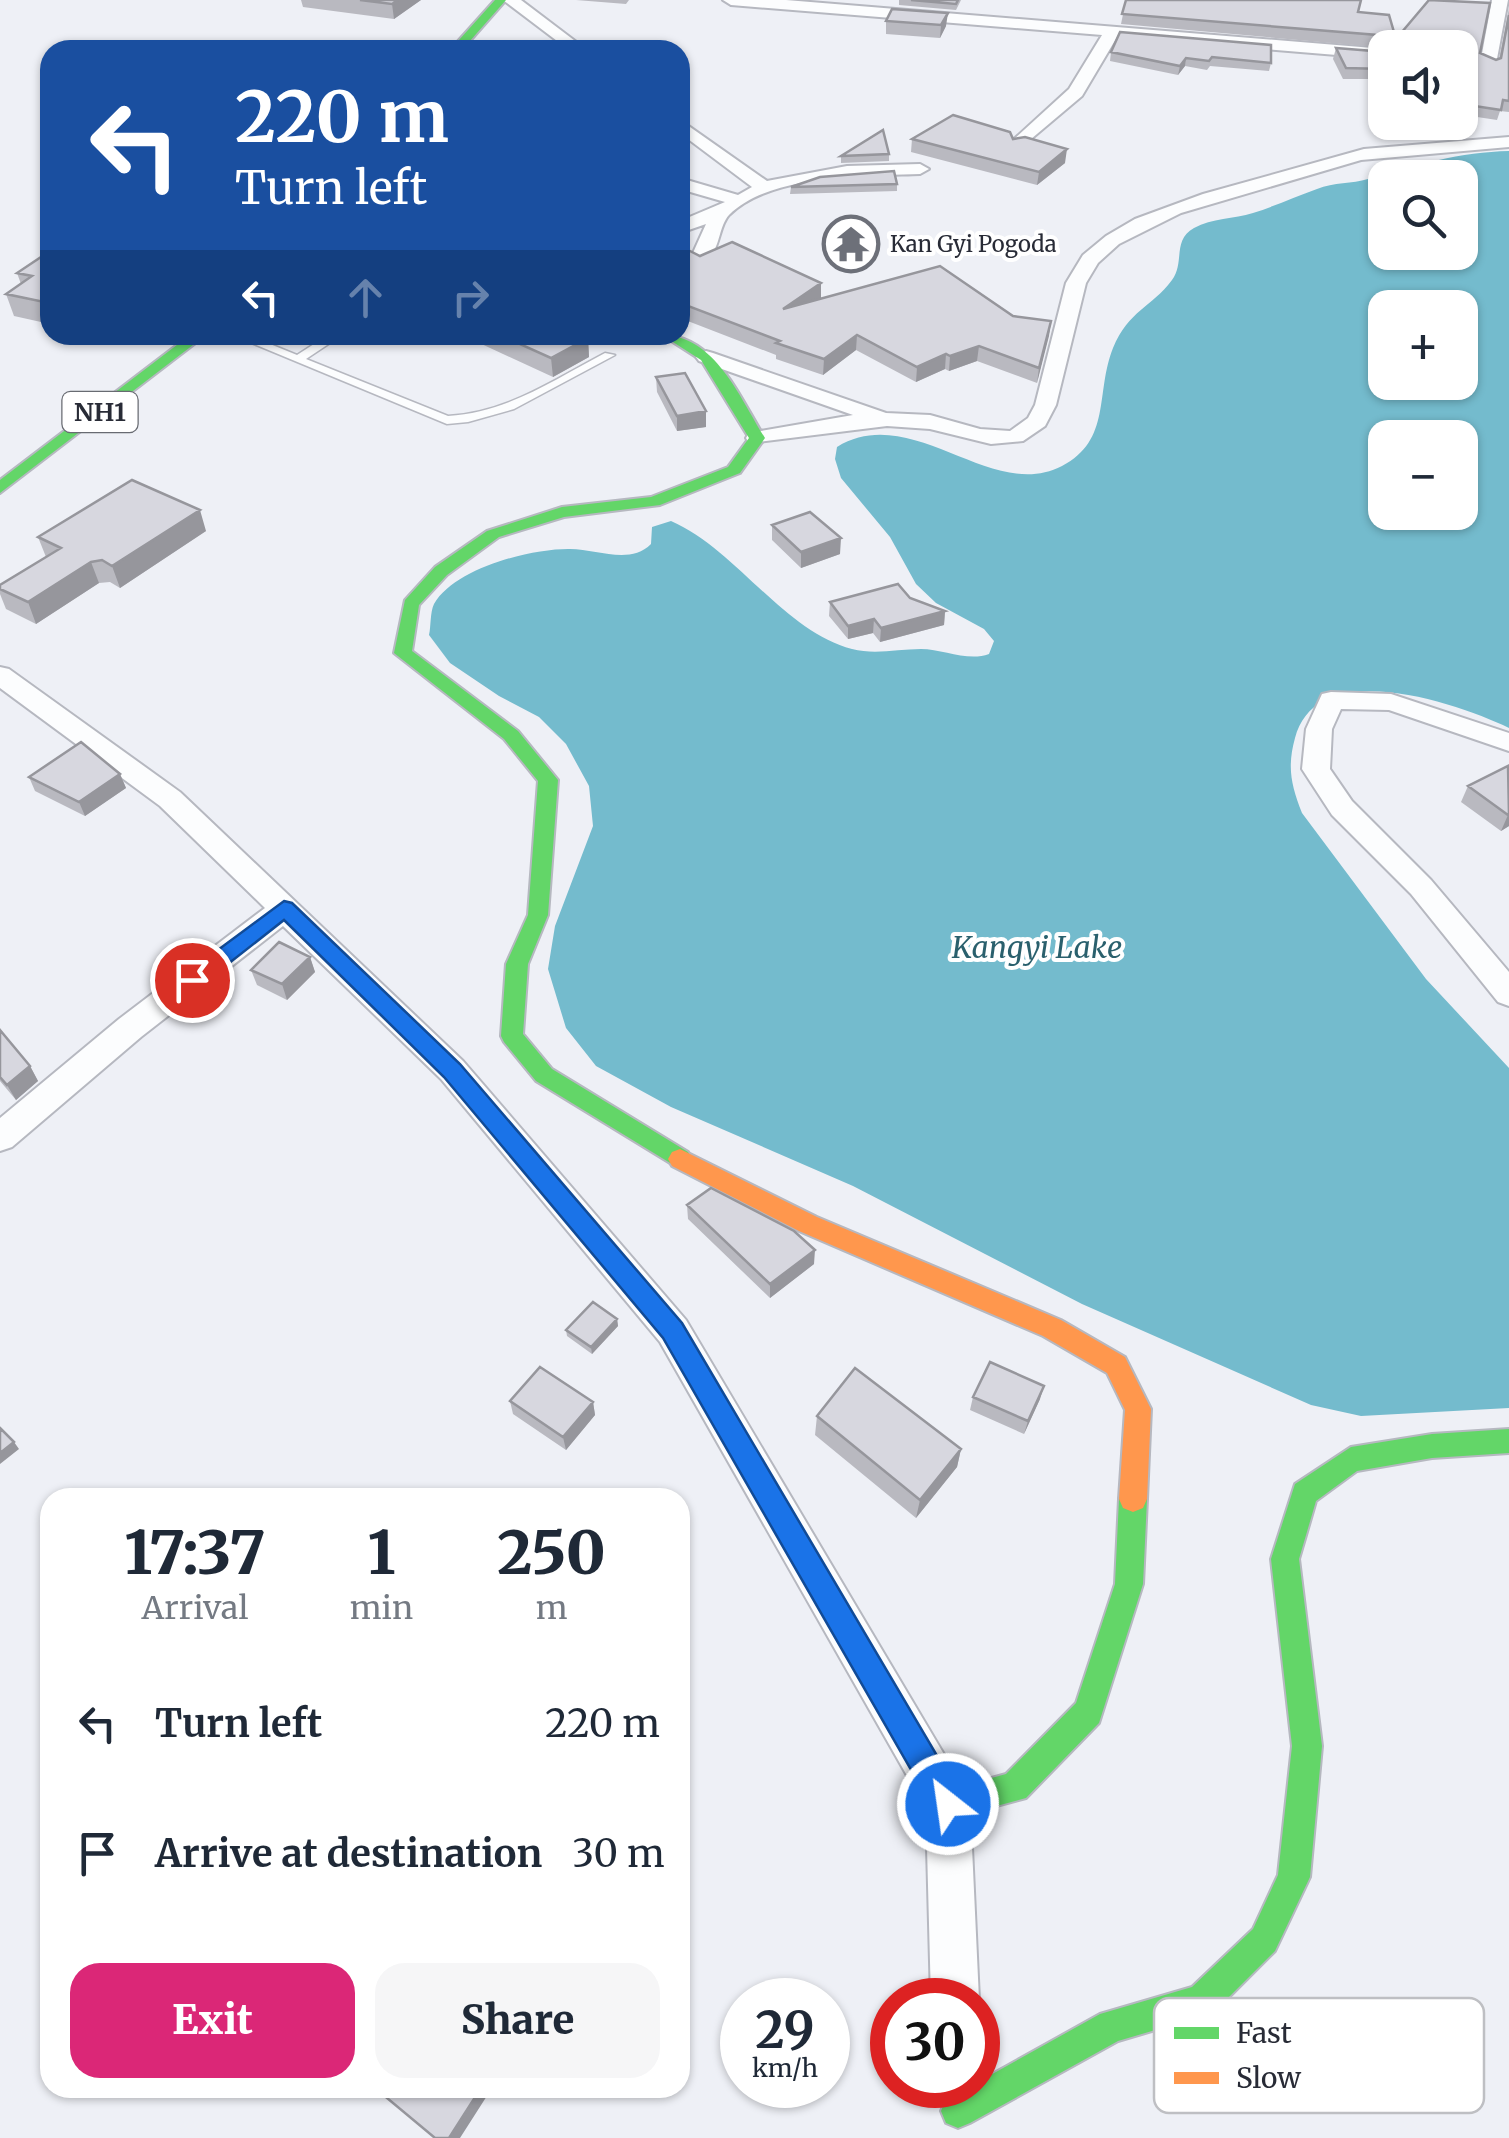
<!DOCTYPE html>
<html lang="en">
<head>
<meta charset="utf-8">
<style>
  :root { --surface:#fff; --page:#f6f6f7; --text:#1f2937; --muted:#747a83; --accent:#db2777 }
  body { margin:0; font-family:Merriweather,serif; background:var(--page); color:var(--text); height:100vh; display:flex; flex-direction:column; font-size:38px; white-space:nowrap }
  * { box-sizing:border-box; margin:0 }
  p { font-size:32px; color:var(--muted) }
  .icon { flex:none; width:55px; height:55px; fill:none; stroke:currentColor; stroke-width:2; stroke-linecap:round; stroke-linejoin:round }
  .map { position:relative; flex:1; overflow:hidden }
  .sheet { position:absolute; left:40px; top:1488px; width:650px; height:610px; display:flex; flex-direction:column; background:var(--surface); border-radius:30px; box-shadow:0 2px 8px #0004 }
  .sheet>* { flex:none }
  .top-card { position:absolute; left:40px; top:40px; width:650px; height:305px; border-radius:30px; box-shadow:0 2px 8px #0004; background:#1a4fa0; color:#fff; overflow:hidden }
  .controls { position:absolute; left:1368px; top:30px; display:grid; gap:20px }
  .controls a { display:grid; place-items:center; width:110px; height:110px; border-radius:20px; background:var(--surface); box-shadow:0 2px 8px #0004; font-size:50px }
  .speed { position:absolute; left:720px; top:1978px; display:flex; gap:20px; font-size:50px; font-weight:700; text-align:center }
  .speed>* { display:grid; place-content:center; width:130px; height:130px; border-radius:50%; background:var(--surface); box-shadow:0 2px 8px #0004; line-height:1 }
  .speed small { font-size:25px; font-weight:400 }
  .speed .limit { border:15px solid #d22; background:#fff; color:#111 }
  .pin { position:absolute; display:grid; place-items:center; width:85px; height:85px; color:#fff; margin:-42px; border:5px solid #fff; border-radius:50%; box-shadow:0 2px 10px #0007 }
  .me { position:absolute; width:110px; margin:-55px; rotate:330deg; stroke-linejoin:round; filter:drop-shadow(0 0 8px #0008) }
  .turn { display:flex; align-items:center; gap:35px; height:210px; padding:0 30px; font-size:45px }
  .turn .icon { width:130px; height:130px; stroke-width:2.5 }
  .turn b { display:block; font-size:70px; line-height:85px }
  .lanes { display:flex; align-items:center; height:95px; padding:0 30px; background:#0003; justify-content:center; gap:50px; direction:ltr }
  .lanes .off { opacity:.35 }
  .eta { display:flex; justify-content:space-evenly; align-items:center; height:170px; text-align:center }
  .eta b { font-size:60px; font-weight:800; line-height:70px }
  .cta { display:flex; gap:20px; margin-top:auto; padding:20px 30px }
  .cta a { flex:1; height:115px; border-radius:30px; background:var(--accent); color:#fff; font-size:40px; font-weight:800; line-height:115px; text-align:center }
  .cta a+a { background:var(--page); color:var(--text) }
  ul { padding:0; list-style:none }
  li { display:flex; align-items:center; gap:30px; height:130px; padding:0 30px }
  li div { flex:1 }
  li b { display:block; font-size:38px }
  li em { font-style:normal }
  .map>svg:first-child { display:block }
</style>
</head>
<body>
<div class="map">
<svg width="1509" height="2138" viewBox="0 0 1509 2138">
  <rect width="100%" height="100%" fill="#eef0f6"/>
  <path fill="#74bbcd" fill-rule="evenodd" d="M1509 151V728C1457 703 1317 655 1295 738 1287 767 1291 785 1302 813L1426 979 1509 1068V1408L1361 1416 1311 1405 1082 1304 853 1186 671 1107 596 1066 566 1028 548 969 555 926 593 826 589 786 566 744 539 717 499 696 450 663 429 635C431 626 430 612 434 604 455 568 530 549 568 549 595 548 629 566 651 544L652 527 671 521C736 549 784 632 852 649 875 655 898 649 921 649 943 649 968 662 989 654L994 641 984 629 936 603 916 584 890 537 841 478 835 459 837 447C912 401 991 503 1062 466 1112 440 1095 393 1113 348 1129 310 1151 308 1172 280 1185 263 1172 240 1194 228 1212 218 1234 219 1253 213 1275 206 1295 197 1317 189 1334 182 1352 184 1368 179 1413 165 1462 152 1509 151ZM1385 178H1460V252H1385ZM1385 308H1460V382H1385ZM1385 438H1460V512H1385Z"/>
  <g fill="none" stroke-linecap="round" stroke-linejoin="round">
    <g stroke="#b6b8c0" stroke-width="3">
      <path id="lane" d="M232 335H248L297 355 328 335H342L306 359 448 416C507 413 555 379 605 353L615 355 514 409 468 422 447 424Z"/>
    </g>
    <g stroke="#b6b8c0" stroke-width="4">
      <path id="street" d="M503 0H521L587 50H569Z
        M723 0H786L1385 49V59L1117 37 1082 96 1018 150 1012 149V141L1069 89 1102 35 731 5Z
        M1492 0H1508L1496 64 1488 69 1480 64Z
        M680 120 767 181 847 166 920 164 929 169 920 174C866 176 770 174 729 215 717 228 721 255 702 261L692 255 706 224 680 233V221L725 202 680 189V178L738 195 752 187 680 133Z
        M1509 137V147L1361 160 1181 213 1119 244 1098 263 1086 283 1056 405 1045 426 1023 441 991 444 930 429 887 426 749 443 746 438 749 433 853 415 699 361 696 357 706 351 713 353 886 413 930 415 980 429 1010 431 1028 418 1035 405 1066 283 1083 255 1106 236 1135 219 1203 194 1364 149Z
        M0 667 9 669 180 792 463 1061 686 1320 964 1788 970 1804 979 2000 978 2003V2000H931L926 1809 660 1342 441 1079 283 926 141 1037 12 1147 0 1151V1118L119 1019 265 908 160 806 0 688Z
        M1331 692 1391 694 1509 733V751L1389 710 1341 709 1332 729 1330 769 1352 801 1431 880 1509 972V1006L1498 1002 1411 894 1332 815 1302 769 1306 729 1322 694Z"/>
    </g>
    <g stroke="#b6b8c0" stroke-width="4">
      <path id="fast" d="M495 0H506L462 50H450Z
        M190 335H206L0 493V480Z
        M662 335C715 335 740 398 765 438L740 473 660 505 564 517 499 537 447 575 419 605 412 651 518 731 558 780 548 915 528 964 523 1034 552 1069 688 1152 692 1159 688 1166 680 1169 536 1081 504 1042 501 1036 506 964 528 915 538 781 504 739 394 653 405 600 435 567 487 531 562 507 651 497 728 467 749 438 701 360Z
        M1509 1429V1453L1432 1458 1357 1471 1316 1501 1299 1559 1322 1746 1310 1877 1275 1951 1213 2013 1118 2041 970 2123 958 2128 946 2123 941 2111 946 2099 978 2085V2082L1100 2014 1192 1987 1253 1929 1278 1875 1292 1746 1271 1559 1295 1484 1351 1447 1432 1434Z
        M1133 1486 1143 1490 1147 1499 1143 1584 1099 1723 1026 1798 948 1819 937 1815 933 1804 937 1793 1006 1774 1076 1703 1115 1584 1119 1499 1123 1490Z"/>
    </g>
    <g stroke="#b6b8c0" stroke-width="4">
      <path id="slow" d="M680 1149 817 1217 1061 1320 1125 1357 1151 1409 1147 1499 1143 1508 1133 1512 1123 1508 1119 1499 1125 1410 1107 1373 1043 1336 799 1231 672 1166 668 1159 672 1152Z"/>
    </g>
    <use href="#lane" fill="#fcfdfe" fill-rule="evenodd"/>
    <use href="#street" fill="#fcfdfe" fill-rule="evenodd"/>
    <use href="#fast" fill="#63d668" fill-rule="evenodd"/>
    <use href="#slow" fill="#ff974d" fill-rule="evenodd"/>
  </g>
  <path fill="#b9b9c0" d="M301 0H421L394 19 303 7Z
    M576 0H629L626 4Z
    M899 0H961L956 10 899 5Z
    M1126 0H1361L1358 12 1389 15 1396 39 1429 0 1490 3 1480 53 1496 60 1499 59 1509 8V112L1500 111 1497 120 1464 115 1462 120H1460V48H1388L1121 24Z
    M886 21 946 26 940 38 886 34Z
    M1120 32 1271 63 1269 71 1210 66 1207 70 1185 66 1178 75 1110 61 1111 52Z
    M1336 48 1385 52V79H1343L1333 59Z
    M912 139H1013L1065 163 1037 185 911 152Z
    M889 154V161L841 163V156Z
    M897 184V191L790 194 791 187Z
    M680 246 700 256 821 298 818 300 1051 321 1037 383 977 361 949 371 945 369 916 382 856 350 823 375 776 359V355L680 318Z
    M50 251V324L14 316 6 294 21 284 17 273Z
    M451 335H581L588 338 589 357 553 377 475 341 470 343Z
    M656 377 706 411V427L677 431 657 392Z
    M772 525 840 554 801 568 772 540Z
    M206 531 120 588 110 582 99 583 36 624 6 609 0 594V585L46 557 38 537Z
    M910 598 945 611 944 625 880 642 873 633 848 639 829 616 830 602Z
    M1509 766V826L1501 831 1461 802 1468 786Z
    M120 774 126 788 85 816 35 791 29 777Z
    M310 957 315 972 287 1000 257 985 251 970Z
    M0 1030 30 1066 38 1081 16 1100 0 1081Z
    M687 1205 814 1264 770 1298 688 1219Z
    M617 1319 618 1326 592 1354 567 1336 566 1330Z
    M973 1397 1040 1399 1024 1434 970 1410Z
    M510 1401 593 1402 595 1415 566 1450 513 1414Z
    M817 1416 961 1449 957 1467 916 1518 815 1435Z"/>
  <path fill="#96969c" d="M398 0H421L394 19 392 4Z
    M948 13 946 26 940 38 941 25Z
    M1186 58 1185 66 1178 75 1180 66Z
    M1067 149 1065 163 1037 185 1039 172Z
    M821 283V298L782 325 783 309Z
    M50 298V321L44 302Z
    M1051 321 1049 336 1037 383 1039 368Z
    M469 335H474L475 341 470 343Z
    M857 335 856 350 823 375 824 359Z
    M588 338 589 357 553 377 551 358Z
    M979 346 977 361 949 371 950 356Z
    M946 354 945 369 916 382 917 367Z
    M706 411V427L677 431V416Z
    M200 510 206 531 120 588 112 566Z
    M841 538 840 554 801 568V552Z
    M91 562 99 583 36 624 28 602Z
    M945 611 944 625 880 642 881 628Z
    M874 619 873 633 848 639V626Z
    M120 774 126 788 85 816 79 802Z
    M1509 815V826L1501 831 1508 815Z
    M310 957 315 972 287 1000 282 984Z
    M30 1066 38 1081 16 1100 7 1085Z
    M815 1250 814 1264 770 1298V1284Z
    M617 1319 618 1326 592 1354 591 1347Z
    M1044 1386 1040 1399 1024 1434 1028 1421Z
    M593 1402 595 1415 566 1450 563 1437Z
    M14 1442 19 1449 0 1464V1453Z
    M961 1449 957 1467 916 1518 920 1500Z
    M481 2088H492L460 2138H449Z"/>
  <path fill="#d7d7df" stroke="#96969c" stroke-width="2.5" d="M360 0H398L392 4Z
    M911 0H958L956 4Z
    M1126 0H1361L1358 12 1389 15 1396 39 1429 0 1490 3 1480 53 1496 60 1501 58 1509 15V101L1503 100 1501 110 1462 104 1465 110H1460V48H1391L1390 36 1122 14Z
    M892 9 948 13 941 25 886 21Z
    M1120 32 1271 45V63L1212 57 1209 61 1186 58 1180 66 1111 52Z
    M1336 48 1385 52V69L1346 68Z
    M953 115 1010 132 1013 139 1025 137 1067 149 1039 172 912 139Z
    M883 130 889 154 841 156Z
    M894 171 897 184 791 187 820 177Z
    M732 242 821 283 783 309 940 266 1013 316 1051 321 1039 368 979 346 950 356 946 354 917 367 857 335 824 359 776 343 780 341 680 303V246L700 256Z
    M50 251V298L44 302 6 294 32 276 17 273Z
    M500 335H581L588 338 551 358Z
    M685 373 706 411 677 416 656 377Z
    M132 480 200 510 112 566 102 560 91 562 28 602 0 589V585L61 548 38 537Z
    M810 512 841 538 801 552 772 525Z
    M898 584 910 598 945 611 881 628 874 619 848 626 830 602Z
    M81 742 120 774 79 802 29 777Z
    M1508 766 1509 815H1508L1468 786Z
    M279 942 310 957 282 984 251 970Z
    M0 1030 30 1066 7 1085 0 1077Z
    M711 1188 794 1231 815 1250 770 1284 687 1205Z
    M593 1302 617 1319 591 1347 566 1330Z
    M990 1362 1044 1386 1028 1421 973 1397Z
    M540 1367 593 1402 563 1437 510 1401Z
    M855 1368 961 1449 920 1500 817 1416Z
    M0 1428 14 1442 0 1453Z
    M375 2088H481L449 2138H435Z"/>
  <path fill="#1a73e8" stroke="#114b97" stroke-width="2.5" d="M284 901 292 903 460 1064 682 1323 959 1793 964 1804 959 1815 948 1819 937 1815 663 1338 444 1077 284 920 200 986H184L181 980 184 975Z"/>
  <defs>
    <g id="temple-ring" transform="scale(2.875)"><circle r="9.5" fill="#fff" stroke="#6d7079" stroke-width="1.5"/><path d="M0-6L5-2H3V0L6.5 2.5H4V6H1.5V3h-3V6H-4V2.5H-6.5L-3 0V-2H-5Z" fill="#6d7079"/></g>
  </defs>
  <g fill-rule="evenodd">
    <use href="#temple-ring" x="851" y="244"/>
  </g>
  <g text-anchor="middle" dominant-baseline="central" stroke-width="8" stroke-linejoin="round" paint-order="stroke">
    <g font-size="22" fill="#282b36" stroke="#fff" text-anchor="start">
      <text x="890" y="244">Kan Gyi Pogoda</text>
    </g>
    <rect fill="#fff" stroke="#686b72" stroke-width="2.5" x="62.5" y="392" width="75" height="40" rx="8"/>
    <g font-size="25" font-weight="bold" fill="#282b36">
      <text x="100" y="412">NH1</text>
    </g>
    <g font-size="30" font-style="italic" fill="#2a606d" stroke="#fff">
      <text x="1037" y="947">Kangyi Lake</text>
    </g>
  </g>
  <rect x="1154" y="1998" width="330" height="115" rx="15" fill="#fff" stroke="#bebfc3" stroke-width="2.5"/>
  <rect x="1174" y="2027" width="45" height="12" fill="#63d668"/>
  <rect x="1174" y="2072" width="45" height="12" fill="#ff974d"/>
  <g font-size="28" fill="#282b36">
    <text x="1236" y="2043">Fast</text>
    <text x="1236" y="2088">Slow</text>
  </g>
</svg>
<div class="controls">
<a><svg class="icon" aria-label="sound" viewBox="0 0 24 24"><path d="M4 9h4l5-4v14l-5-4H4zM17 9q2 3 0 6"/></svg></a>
<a><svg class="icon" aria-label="search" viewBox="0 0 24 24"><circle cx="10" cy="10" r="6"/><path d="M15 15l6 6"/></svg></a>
<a>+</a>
<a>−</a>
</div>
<div class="speed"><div>29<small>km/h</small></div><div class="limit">30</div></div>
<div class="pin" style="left:192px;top:980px;background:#d93025"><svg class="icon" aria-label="arrive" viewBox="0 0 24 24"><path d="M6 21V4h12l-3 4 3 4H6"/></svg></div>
<svg class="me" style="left:948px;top:1804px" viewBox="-20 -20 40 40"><circle r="17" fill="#1a73e8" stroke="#fff" stroke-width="3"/><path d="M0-11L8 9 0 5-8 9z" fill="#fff"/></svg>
<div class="top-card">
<div class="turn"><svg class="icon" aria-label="left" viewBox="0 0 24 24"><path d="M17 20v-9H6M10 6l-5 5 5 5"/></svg><div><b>220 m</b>Turn left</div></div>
<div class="lanes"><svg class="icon" aria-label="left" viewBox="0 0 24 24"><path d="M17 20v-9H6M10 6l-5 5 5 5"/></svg><svg class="icon off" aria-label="ahead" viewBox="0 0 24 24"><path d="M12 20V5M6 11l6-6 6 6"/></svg><svg class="icon off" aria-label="right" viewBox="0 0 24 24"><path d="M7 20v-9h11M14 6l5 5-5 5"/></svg></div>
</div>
<section class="sheet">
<div class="eta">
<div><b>17:37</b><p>Arrival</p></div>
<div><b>1</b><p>min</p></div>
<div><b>250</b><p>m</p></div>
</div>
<ul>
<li><svg class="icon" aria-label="left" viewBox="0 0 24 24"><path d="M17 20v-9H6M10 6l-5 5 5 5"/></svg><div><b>Turn left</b></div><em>220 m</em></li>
<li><svg class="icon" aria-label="arrive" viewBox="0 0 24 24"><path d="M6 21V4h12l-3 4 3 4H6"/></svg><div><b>Arrive at destination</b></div><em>30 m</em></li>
</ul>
<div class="cta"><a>Exit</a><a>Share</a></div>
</section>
</div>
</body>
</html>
